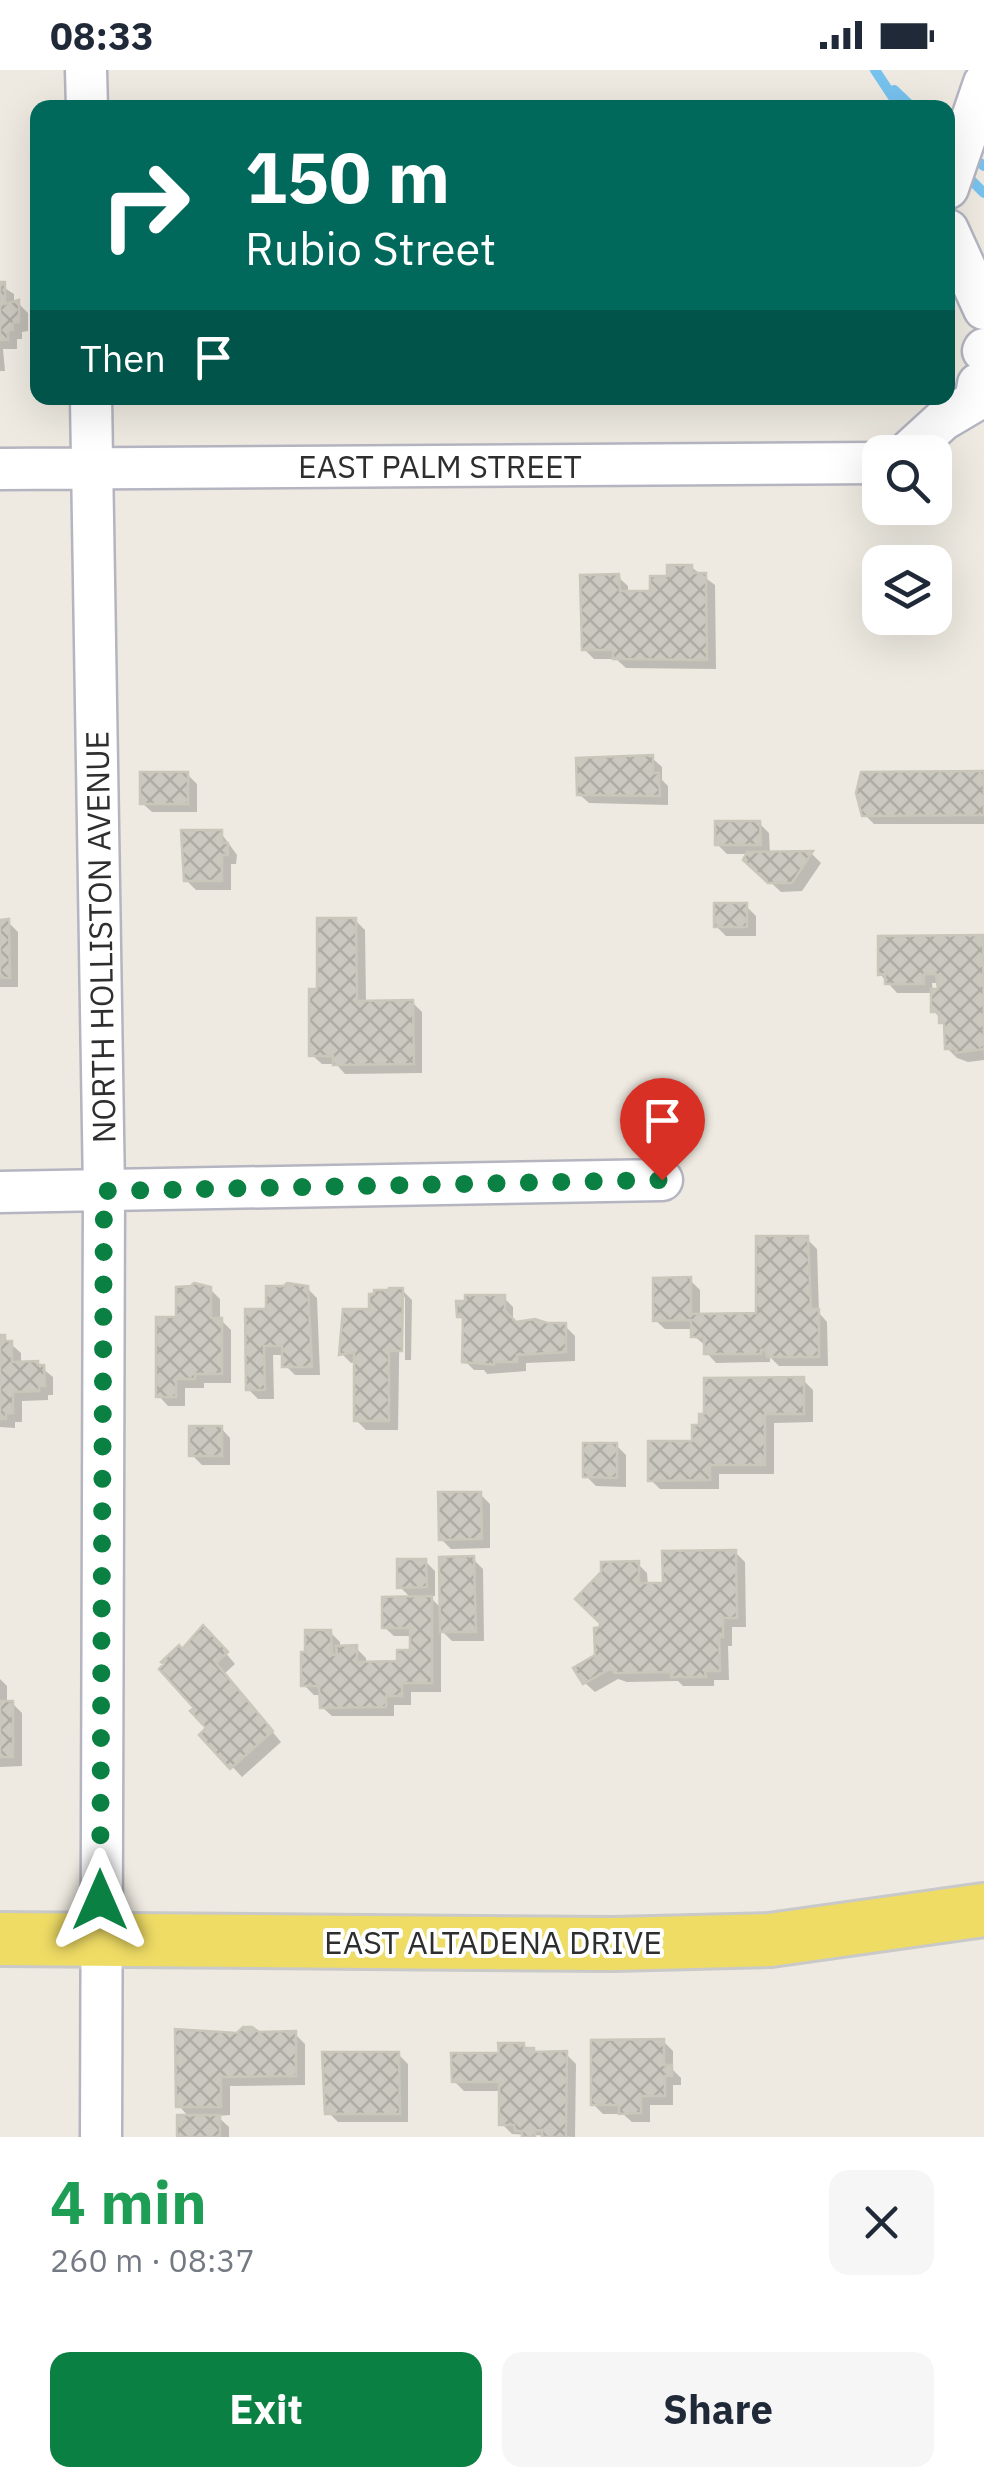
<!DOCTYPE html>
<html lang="en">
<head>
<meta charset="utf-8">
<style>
  :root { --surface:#fff; --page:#f6f6f7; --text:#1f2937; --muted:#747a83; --accent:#0b8043 }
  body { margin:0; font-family:"IBM Plex Sans",sans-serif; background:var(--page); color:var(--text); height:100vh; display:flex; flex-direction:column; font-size:38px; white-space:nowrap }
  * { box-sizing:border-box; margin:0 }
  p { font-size:32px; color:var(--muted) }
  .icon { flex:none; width:55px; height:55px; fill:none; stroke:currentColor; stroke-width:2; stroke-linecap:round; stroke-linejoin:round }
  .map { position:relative; height:2067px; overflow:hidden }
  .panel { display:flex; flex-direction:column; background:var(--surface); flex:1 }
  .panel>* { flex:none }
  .hud { position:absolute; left:30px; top:30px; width:925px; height:305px; border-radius:20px; box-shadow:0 10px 40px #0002; background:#00695c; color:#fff; overflow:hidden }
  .buttons { position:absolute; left:862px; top:365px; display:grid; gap:20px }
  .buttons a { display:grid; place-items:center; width:90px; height:90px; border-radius:20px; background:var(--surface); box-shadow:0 10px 40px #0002; font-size:50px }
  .pin { position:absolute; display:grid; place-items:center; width:85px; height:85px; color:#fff; margin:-102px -42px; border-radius:50% 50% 50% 0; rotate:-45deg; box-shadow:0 0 10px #0007 }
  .pin .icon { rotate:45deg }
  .me { position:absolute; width:110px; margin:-55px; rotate:0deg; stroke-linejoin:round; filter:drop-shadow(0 0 8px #0008) }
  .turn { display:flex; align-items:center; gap:35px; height:210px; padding:0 50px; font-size:45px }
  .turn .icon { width:130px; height:130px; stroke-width:2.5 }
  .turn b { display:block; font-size:70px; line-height:85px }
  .then { display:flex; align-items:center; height:95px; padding:0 50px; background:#0003; gap:20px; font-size:38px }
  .round { display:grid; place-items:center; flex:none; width:105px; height:105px; border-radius:20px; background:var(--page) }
  .summary { display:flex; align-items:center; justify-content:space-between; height:170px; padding:0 50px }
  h1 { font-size:60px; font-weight:800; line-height:75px; color:#1e9e55 }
  .primary-button { display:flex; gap:20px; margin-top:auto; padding:20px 50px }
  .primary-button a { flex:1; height:115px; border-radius:20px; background:var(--accent); color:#fff; font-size:40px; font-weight:800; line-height:115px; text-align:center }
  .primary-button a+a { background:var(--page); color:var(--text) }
  .status { display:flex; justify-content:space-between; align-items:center; height:70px; padding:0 50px; background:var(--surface); direction:ltr }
  .status svg { height:28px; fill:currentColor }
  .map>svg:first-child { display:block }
</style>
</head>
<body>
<div class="status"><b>08:33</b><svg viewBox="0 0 49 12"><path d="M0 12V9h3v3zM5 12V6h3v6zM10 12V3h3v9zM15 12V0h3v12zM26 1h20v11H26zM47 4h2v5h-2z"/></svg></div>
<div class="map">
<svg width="984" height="2067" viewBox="0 0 984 2067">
  <defs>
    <pattern id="building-cross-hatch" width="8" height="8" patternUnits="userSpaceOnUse" patternTransform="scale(2.5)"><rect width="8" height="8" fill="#cac8bf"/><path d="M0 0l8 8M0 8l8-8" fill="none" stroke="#aeaca4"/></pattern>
  </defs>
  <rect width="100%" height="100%" fill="#eeeae1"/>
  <path fill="#0003" fill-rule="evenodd" d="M0 215 14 224V235L18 233 28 243V261L22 262V269H17V279H3L5 301H0Z
    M691 497 715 515 716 599 626 598 616 589H594L584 579 618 507 628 516V524L653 523 670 508Z
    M652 688 662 697V710L668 716V735L589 733 579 724Z
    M984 703V754H874L864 744Z
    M187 704 197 714V742H152L142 733Z
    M759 753 769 763 770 785 812 784 821 793 802 821 781 822 746 789 749 784H727L717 774Z
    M221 763 237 785 236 794H231V820H196L186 810Z
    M746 836 756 846V866H726L716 856Z
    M355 850 365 860 366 933 412 932 422 942V1003L345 1004 336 994H322L312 985 319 921Z
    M0 852H8L18 862V917H0Z
    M982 868 984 990 968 992 957 988 947 978V957L934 941 933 923H897L880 904ZM932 913H940L941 922H933Z
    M807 1169 817 1179 819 1243 827 1252 828 1296H779L770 1287V1292L716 1293 707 1283 706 1276 694 1266V1259H665L655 1250 690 1210 700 1220V1246L759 1245Z
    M307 1218 317 1228 320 1305H295L285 1295V1285H273L274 1329H258L248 1319 269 1242Z
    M210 1219 220 1229V1249L231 1260V1313H204V1318H185V1336H168L159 1326 179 1250Z
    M402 1220 412 1230 411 1290H405V1227H400L398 1360H366L356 1350V1292L351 1293 342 1284 371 1242Z
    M504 1228 513 1237V1251L517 1254 565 1256 575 1266V1291L526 1293V1301L487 1304 484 1300H474L465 1291V1252L459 1246Z
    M0 1268H4L21 1283V1294H37L53 1307V1325H48V1330L22 1331V1352H15V1358L0 1357Z
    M803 1310 813 1320V1352L774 1353V1404H719V1419H660L651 1410 694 1374Z
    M221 1358 230 1368V1395H202L192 1385Z
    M616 1375 626 1385V1417L596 1416 586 1406Z
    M480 1424 490 1434V1478L451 1479 441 1469Z
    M735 1482 745 1492 746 1557H732V1576H728L729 1610H714V1616H683L678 1611 627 1612 618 1609 595 1622 585 1613 577 1598 598 1586 602 1559 638 1494 647 1503 648 1516 665 1515Z
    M473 1489 483 1499 484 1571H452L441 1560V1622H411V1635H394V1646H332L322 1637V1625H314L304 1615 330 1562 340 1572V1578H356L366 1588V1594H400L412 1583V1566H394L384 1557 412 1529 400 1517 425 1491 435 1501V1526H429L442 1539Z
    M213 1568 235 1594 224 1604 281 1672 242 1707 203 1665 209 1658 198 1638 183 1583Z
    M0 1609 7 1616V1633H12L22 1643V1696L0 1697Z
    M258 1964H295L305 1974V2015L230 2016V2045L217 2046 229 2057V2067H180L190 2048 179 2036Z
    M663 1971 673 1981V2000L681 2008V2015H673V2035H650V2052H632L623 2044H603L593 2034Z
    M523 1975 537 1984H566L576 1994 575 2067 512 2064 502 2054V2021H464L454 2011Z
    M398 1984 408 1994V2052H338L328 2042Z"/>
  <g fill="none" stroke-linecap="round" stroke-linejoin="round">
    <path stroke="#77c2ee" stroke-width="10" d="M875 0 900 38
      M894 20 913 38
      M968 84 984 96
      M963 102 984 123"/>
  </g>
  <path fill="url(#building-cross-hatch)" stroke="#cac6ba" stroke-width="2.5" d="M0 212H5V234L19 230V252L13 253V260H8V270H0Z
    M667 495H692V503H706L707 590 613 589V580H582L580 505 619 504 620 521H650V506H667Z
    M653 685V703H659L660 726 577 725 576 688Z
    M984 701V745L862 746 856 723 861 702Z
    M140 702H188V734H140Z
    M715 751H760L761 775H715Z
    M181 760H222V773H228V785H222V811H184Z
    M813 781 792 813H768L743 790 747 782Z
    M714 833H747V857H714Z
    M317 848H356L357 931 413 930 414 994 333 995V986H309V919H317Z
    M9 849 10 908H0V850Z
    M983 865 984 979 956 983V979H945L944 953H939V942H931V919H938L936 904H924V914H885V904L878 905V866Z
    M756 1166H808L811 1239H819V1287H767L766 1280H761V1284H704V1267H691V1250L653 1251V1208L691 1207V1244L756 1243Z
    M194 1213 211 1217V1248H222V1304H195V1309H176V1327H156V1247H176V1217L191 1216Z
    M287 1213 308 1216 312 1297H282V1276H264L265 1320H246L245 1239H266V1216H284Z
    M389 1218H403L402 1281H389V1351H354V1282L339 1285 343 1239H369V1224H374V1220H389Z
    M465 1225H505V1240L516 1252 535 1249 547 1253H566V1282L517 1285V1292H494V1295L462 1292 463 1247H457L456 1231H465Z
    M0 1265H5V1271H12V1292L38 1291V1295H44L45 1316H39V1321L13 1322V1343L6 1344V1349H0Z
    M804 1307V1344H765V1395H710V1410L648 1411V1371H692V1355H699V1344H704V1308Z
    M189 1356H222V1386H189Z
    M583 1373H617V1408L583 1407Z
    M438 1422H481L482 1469 439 1470Z
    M736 1480 737 1548H723V1567H719L720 1601H705L706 1607H671V1602L614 1603V1600H608L583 1614 573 1598 595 1585 594 1558 600 1557V1553L575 1529 601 1502V1492L639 1491V1513H663L662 1481Z
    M474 1486 476 1562H440L439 1487Z
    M397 1489H426L427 1517 397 1518Z
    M432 1526V1613H402V1626H386V1637L320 1638 319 1616H301V1582H305V1560H331L332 1585H337L336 1576 357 1575V1592L397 1591V1580H410V1558H382V1527Z
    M203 1555 228 1582 216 1593 273 1661 230 1699 199 1665 206 1658 190 1641 194 1638 159 1599 164 1594 161 1592 179 1575 182 1579Z
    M0 1631H13V1687H0Z
    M243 1957H252L259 1962 296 1961V2006L221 2007V2037H176L175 1959 237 1963Z
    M664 1969V1995H672V2006H665V2026H641V2043L619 2044V2035H591V1970Z
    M498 1973H524V1978H534V1982L567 1981 566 2067H542V2060L535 2061V2067H522V2061H515L514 2055H499V2012H452L451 1983H499Z
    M322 1982H399L400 2044H325Z
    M177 2045H220V2067H177Z"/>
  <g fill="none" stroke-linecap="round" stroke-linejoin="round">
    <g stroke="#b4b5c0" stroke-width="45">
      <path id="minor" d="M86 0 87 38
        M948 118 984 13
        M948 160 984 239
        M983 281 984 279
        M91 328 104 1121 101 2067
        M908 382 943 350 975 331 978 314
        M0 399 880 393
        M0 1122 662 1110"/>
    </g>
    <g stroke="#c9c9c9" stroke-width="58">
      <path id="major" d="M0 1869 613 1874 770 1870 984 1840"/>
    </g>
    <use href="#minor" stroke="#fff" stroke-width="40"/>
    <use href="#major" stroke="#efdc65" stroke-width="52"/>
  </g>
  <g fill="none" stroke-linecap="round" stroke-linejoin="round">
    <path stroke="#0b8043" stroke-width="18" stroke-dasharray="0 32.4" d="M100 1830 104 1121 662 1110"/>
  </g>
  <g text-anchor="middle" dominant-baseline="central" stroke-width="8" stroke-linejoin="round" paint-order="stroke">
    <g font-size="32" fill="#2e2e2e" stroke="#fff">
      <text x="440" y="396">EAST PALM STREET</text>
      <text transform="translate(100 867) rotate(-91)">NORTH HOLLISTON AVENUE</text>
      <text x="493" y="1872">EAST ALTADENA DRIVE</text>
    </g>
  </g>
</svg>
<div class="buttons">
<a><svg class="icon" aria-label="search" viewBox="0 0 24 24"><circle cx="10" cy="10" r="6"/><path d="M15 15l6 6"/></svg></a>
<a><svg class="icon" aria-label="layers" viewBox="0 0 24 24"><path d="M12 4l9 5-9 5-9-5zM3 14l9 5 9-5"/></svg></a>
</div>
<div class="pin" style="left:662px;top:1110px;background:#d93025"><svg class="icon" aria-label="arrive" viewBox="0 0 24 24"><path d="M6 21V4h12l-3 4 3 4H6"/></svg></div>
<svg class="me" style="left:100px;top:1830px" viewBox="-20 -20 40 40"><path d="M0-17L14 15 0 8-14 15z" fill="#0b8043" stroke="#fff" stroke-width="4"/></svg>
<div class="hud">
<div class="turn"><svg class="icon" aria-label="right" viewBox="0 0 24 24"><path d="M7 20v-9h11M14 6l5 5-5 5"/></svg><div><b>150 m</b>Rubio Street</div></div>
<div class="then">Then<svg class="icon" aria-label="arrive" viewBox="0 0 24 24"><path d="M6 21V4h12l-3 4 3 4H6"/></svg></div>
</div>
</div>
<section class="panel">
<div class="summary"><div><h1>4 min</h1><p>260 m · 08:37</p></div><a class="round"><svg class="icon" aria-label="close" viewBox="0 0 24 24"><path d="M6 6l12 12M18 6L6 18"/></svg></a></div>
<div class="primary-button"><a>Exit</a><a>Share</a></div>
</section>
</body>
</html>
